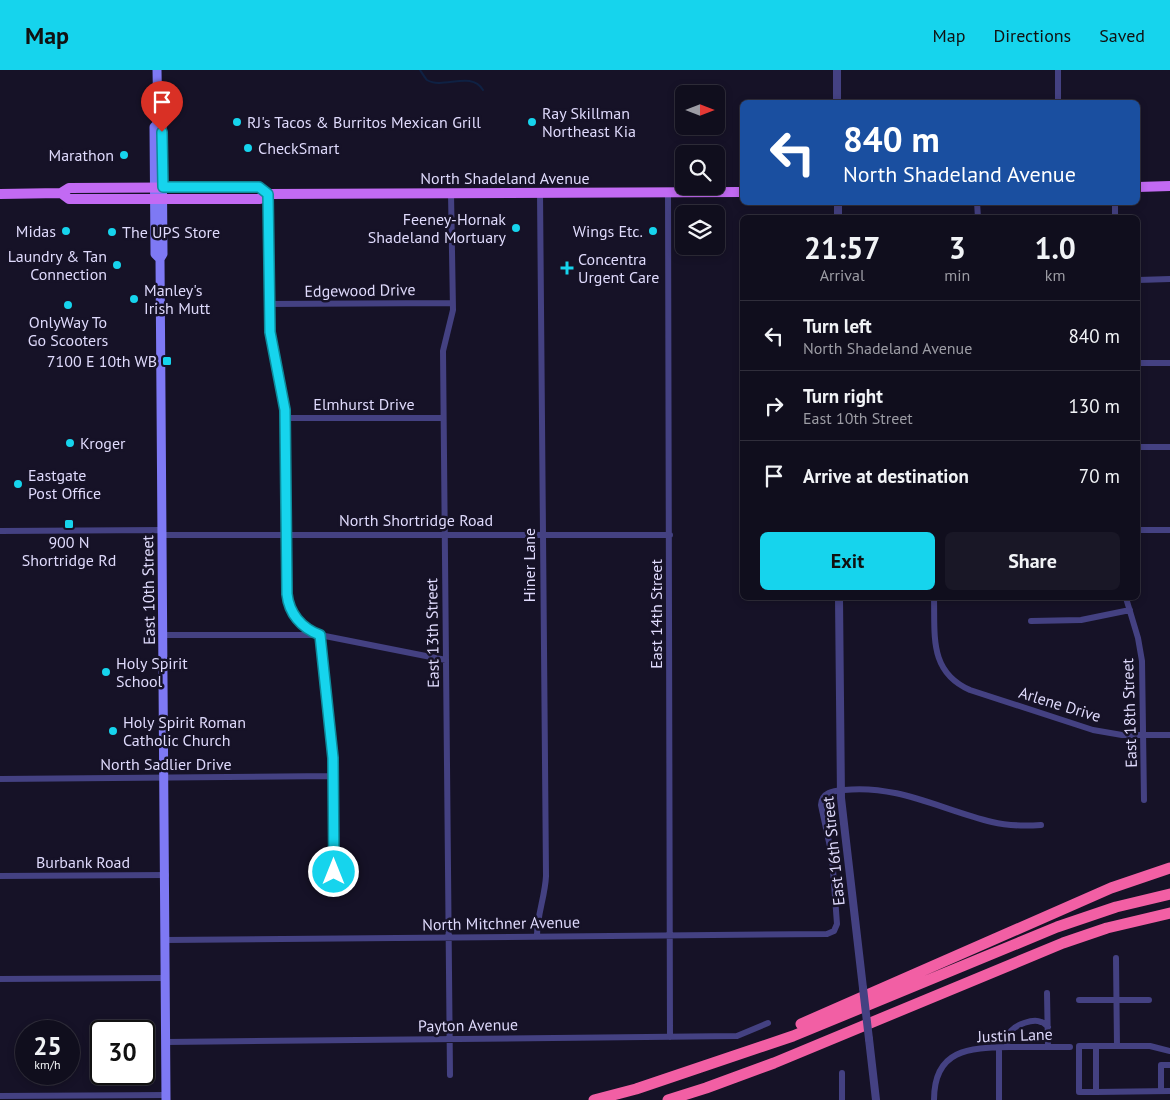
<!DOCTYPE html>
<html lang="en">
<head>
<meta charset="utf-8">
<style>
  :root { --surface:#100e1d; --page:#191726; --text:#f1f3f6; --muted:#9c9ca4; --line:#302e3b; --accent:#16d4ed }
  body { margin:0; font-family:"PT Sans",sans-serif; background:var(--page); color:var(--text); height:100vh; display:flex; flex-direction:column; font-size:19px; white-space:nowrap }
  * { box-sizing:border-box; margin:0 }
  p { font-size:16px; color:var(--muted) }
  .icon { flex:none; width:28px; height:28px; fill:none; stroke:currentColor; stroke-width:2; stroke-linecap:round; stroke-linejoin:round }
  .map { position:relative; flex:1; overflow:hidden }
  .side { position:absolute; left:740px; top:145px; width:400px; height:385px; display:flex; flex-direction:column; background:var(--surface); border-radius:8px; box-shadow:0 2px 8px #0003,0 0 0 1px var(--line) }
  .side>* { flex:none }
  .hud { position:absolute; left:740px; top:30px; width:400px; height:105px; border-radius:8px; box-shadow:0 2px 8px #0003,0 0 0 1px var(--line); background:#1a4fa0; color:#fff; overflow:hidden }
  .needle { width:32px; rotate:90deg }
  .tools { position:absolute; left:675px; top:15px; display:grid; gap:10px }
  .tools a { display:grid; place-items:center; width:50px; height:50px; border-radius:8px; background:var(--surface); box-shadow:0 2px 8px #0003,0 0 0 1px var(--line); font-size:25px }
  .speed { position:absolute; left:15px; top:950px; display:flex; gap:10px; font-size:25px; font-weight:700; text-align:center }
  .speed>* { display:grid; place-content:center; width:65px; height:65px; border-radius:50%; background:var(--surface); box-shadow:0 2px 8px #0003,0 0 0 1px var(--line); line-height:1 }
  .speed small { font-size:12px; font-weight:400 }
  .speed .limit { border:2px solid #111; border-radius:8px; background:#fff; color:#111 }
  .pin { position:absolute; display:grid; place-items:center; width:42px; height:42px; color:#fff; margin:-51px -21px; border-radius:50% 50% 50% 0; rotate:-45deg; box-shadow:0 0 5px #0007 }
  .pin .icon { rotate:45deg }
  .me { position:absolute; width:55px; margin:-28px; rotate:0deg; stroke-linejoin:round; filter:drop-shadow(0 0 4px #0008) }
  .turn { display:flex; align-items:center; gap:18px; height:105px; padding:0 20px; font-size:22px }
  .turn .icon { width:65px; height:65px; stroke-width:2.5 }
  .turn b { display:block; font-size:35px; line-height:42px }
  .eta { display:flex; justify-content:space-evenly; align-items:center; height:85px; text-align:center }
  .eta b { font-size:30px; font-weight:800; line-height:35px }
  .button { display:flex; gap:10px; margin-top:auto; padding:10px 20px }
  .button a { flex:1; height:58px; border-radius:8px; background:var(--accent); color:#111; font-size:20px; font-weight:800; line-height:58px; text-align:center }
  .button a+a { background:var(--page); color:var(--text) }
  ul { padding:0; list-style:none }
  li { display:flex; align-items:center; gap:15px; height:70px; padding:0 20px; border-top:1px solid var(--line) }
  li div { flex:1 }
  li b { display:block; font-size:19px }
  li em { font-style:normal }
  header { display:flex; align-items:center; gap:30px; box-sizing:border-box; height:70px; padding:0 25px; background:var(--accent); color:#111 }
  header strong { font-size:24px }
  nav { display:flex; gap:28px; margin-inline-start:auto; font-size:18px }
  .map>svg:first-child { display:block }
</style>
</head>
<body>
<header>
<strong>Map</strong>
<nav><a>Map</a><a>Directions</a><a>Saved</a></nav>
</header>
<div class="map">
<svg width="1170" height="1030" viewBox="0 0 1170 1030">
  <rect width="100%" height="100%" fill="#161227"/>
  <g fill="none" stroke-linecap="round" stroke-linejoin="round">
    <path stroke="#0f2143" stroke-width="2" d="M420 0C422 3 425 8 427 10 443 20 471 0 483 20"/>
    <path stroke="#444182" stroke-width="6" d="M1058 0V32
      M668 122 670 967
      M268 124 270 262 285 340 287 523C289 543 301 558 320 565L333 689 334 802
      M977 132 978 148
      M1115 132V148
      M1138 210 1170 209
      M268 234 452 233
      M1138 293H1170
      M285 348H443
      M1138 377H1170
      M1138 460H1170
      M0 461 162 460
      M162 465H670
      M934 528C935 566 929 602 970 620L1093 660 1122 665H1170
      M1126 528 1138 568 1142 591 1144 730
      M1031 551 1081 550 1130 540
      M163 565H320L446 590
      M0 709 333 706
      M0 806 166 805
      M537 866C537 845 545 827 546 806L540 123
      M166 870 827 864 834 861 837 854 832 786 821 735C822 722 833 721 844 720 897 714 942 740 992 752 1008 756 1025 756 1041 755
      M1116 888 1117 976
      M0 909 166 908
      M1047 923 1048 977
      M1079 930H1149
      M166 972 737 966 768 953
      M1096 976V1022L1170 1021
      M1007 977C1007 972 1008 966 1011 961 1016 955 1033 948 1041 952 1043 952 1046 955 1048 957
      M999 978V1030
      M842 1003V1030
      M450 1005 443 281 453 240 451 123
      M1161 1021V995H1170
      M1096 1022H1079V976H1150L1170 981
      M0 1026 166 1025
      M934 1030C934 978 970 978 1011 977 1030 977 1050 977 1070 977"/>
    <path stroke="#444182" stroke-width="8" d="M837 0V32
      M838 132V148
      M839 528 841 728 863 918
      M869 969 876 1030"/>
    <path stroke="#7e79f4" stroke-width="9" d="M157 0 158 53 162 56 163 184 160 189 166 1030
      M158 53 154 57 155 182V184L160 189"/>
    <path stroke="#c26af3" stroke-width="10" d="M1138 117 1170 116
      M61 123 69 129H260L268 124 742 122
      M0 124 61 123 69 118 259 117 268 124"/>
    <path stroke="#f25fa4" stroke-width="11" d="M801 954 1111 818 1170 798
      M594 1030 636 1019 793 966 1057 857 1116 837 1170 824
      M668 1030 706 1018 774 993 1063 873 1107 858 1170 843"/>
    <path stroke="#444182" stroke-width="8" d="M863 918 869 969"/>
  </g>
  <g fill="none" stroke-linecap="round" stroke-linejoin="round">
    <g stroke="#0e8a9a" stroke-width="12">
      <path id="route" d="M162 62 163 117H259L268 124 270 262 285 340 287 524C289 543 301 558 320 565L333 688 334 802"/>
    </g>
    <use href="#route" stroke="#16d4ed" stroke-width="9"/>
  </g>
  <g fill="#16d4ed" stroke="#161227" stroke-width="2">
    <circle cx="237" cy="52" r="5"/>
    <circle cx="532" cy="52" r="5"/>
    <circle cx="248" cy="78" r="5"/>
    <circle cx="124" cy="85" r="5"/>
    <circle cx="516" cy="158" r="5"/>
    <circle cx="66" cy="161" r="5"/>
    <circle cx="653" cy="161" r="5"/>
    <circle cx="112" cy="162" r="5"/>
    <circle cx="117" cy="195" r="5"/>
    <path d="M564.5 190.5h5v5h5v5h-5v5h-5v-5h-5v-5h5z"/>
    <circle cx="134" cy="229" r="5"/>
    <circle cx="68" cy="235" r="5"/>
    <rect x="162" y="286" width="10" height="10" rx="2.5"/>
    <circle cx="70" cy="373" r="5"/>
    <circle cx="18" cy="414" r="5"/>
    <rect x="64" y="449" width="10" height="10" rx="2.5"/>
    <circle cx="106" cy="602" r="5"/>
    <circle cx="113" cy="661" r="5"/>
  </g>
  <g text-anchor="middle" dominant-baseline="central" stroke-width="5" stroke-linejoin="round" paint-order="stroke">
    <g font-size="16" fill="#dfdafc" stroke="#161227" text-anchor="start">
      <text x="542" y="43">Ray Skillman<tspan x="542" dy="18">Northeast Kia</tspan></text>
      <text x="247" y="52">RJ's Tacos &amp; Burritos Mexican Grill</text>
      <text x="258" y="78">CheckSmart</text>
      <text x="114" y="85" text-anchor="end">Marathon</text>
      <text x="506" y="149" text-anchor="end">Feeney-Hornak<tspan x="506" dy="18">Shadeland Mortuary</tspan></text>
      <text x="56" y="161" text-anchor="end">Midas</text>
      <text x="643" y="161" text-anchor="end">Wings Etc.</text>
      <text x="122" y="162">The UPS Store</text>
      <text x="107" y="186" text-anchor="end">Laundry &amp; Tan<tspan x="107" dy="18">Connection</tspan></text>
      <text x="578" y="189">Concentra<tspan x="578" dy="18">Urgent Care</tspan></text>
      <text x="144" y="220">Manley's<tspan x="144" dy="18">Irish Mutt</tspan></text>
      <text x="68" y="252" text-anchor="middle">OnlyWay To<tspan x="68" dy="18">Go Scooters</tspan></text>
      <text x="157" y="291" text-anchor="end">7100 E 10th WB</text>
      <text x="80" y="373">Kroger</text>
      <text x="28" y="405">Eastgate<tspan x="28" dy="18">Post Office</tspan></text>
      <text x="69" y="472" text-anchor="middle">900 N<tspan x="69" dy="18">Shortridge Rd</tspan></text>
      <text x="116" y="593">Holy Spirit<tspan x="116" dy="18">School</tspan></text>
      <text x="123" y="652">Holy Spirit Roman<tspan x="123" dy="18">Catholic Church</tspan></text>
    </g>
    <g font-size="16" fill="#dfdafc" stroke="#161227">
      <text x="505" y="108">North Shadeland Avenue</text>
      <text transform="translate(360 220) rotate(-1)">Edgewood Drive</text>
      <text x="364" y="334">Elmhurst Drive</text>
      <text x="416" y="450">North Shortridge Road</text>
      <text transform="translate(529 495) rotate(-90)">Hiner Lane</text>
      <text transform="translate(148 520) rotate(-91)">East 10th Street</text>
      <text transform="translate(656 544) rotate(-90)">East 14th Street</text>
      <text transform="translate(432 563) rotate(-91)">East 13th Street</text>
      <text transform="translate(1060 634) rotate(17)">Arlene Drive</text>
      <text transform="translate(1129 643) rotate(-92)">East 18th Street</text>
      <text x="166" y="694">North Sadlier Drive</text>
      <text transform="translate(833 781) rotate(-96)">East 16th Street</text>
      <text x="83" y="792">Burbank Road</text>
      <text transform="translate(501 853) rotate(-1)">North Mitchner Avenue</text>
      <text transform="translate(468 955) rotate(-1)">Payton Avenue</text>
      <text transform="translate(1015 965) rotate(-2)">Justin Lane</text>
    </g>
  </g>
</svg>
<div class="tools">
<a><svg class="needle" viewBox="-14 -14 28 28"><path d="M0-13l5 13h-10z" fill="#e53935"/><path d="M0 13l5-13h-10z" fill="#9c9ca4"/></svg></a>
<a><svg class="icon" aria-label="search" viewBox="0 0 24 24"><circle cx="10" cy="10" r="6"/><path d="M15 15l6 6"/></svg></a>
<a><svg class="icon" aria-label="layers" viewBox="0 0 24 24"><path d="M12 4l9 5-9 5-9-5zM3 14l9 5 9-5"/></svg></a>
</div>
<div class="speed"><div>25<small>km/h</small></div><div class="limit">30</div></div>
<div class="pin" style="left:162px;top:62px;background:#d93025"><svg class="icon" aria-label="arrive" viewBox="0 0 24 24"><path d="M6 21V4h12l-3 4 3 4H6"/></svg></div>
<svg class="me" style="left:334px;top:802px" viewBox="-20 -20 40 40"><circle r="17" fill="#16d4ed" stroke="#fff" stroke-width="3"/><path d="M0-11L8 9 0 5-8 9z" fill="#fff"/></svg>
<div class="hud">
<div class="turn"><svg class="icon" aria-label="left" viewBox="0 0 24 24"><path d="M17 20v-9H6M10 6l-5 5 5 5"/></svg><div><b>840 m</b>North Shadeland Avenue</div></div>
</div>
<section class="side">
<div class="eta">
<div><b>21:57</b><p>Arrival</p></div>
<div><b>3</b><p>min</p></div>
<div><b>1.0</b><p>km</p></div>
</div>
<ul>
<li><svg class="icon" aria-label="left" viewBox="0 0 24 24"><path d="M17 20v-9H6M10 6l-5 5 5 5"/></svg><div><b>Turn left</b><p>North Shadeland Avenue</p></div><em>840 m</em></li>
<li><svg class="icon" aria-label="right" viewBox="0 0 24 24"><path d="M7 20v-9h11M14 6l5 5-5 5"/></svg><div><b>Turn right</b><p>East 10th Street</p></div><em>130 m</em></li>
<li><svg class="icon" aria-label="arrive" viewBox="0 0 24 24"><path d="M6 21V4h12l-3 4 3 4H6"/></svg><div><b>Arrive at destination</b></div><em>70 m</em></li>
</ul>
<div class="button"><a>Exit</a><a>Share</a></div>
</section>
</div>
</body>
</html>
